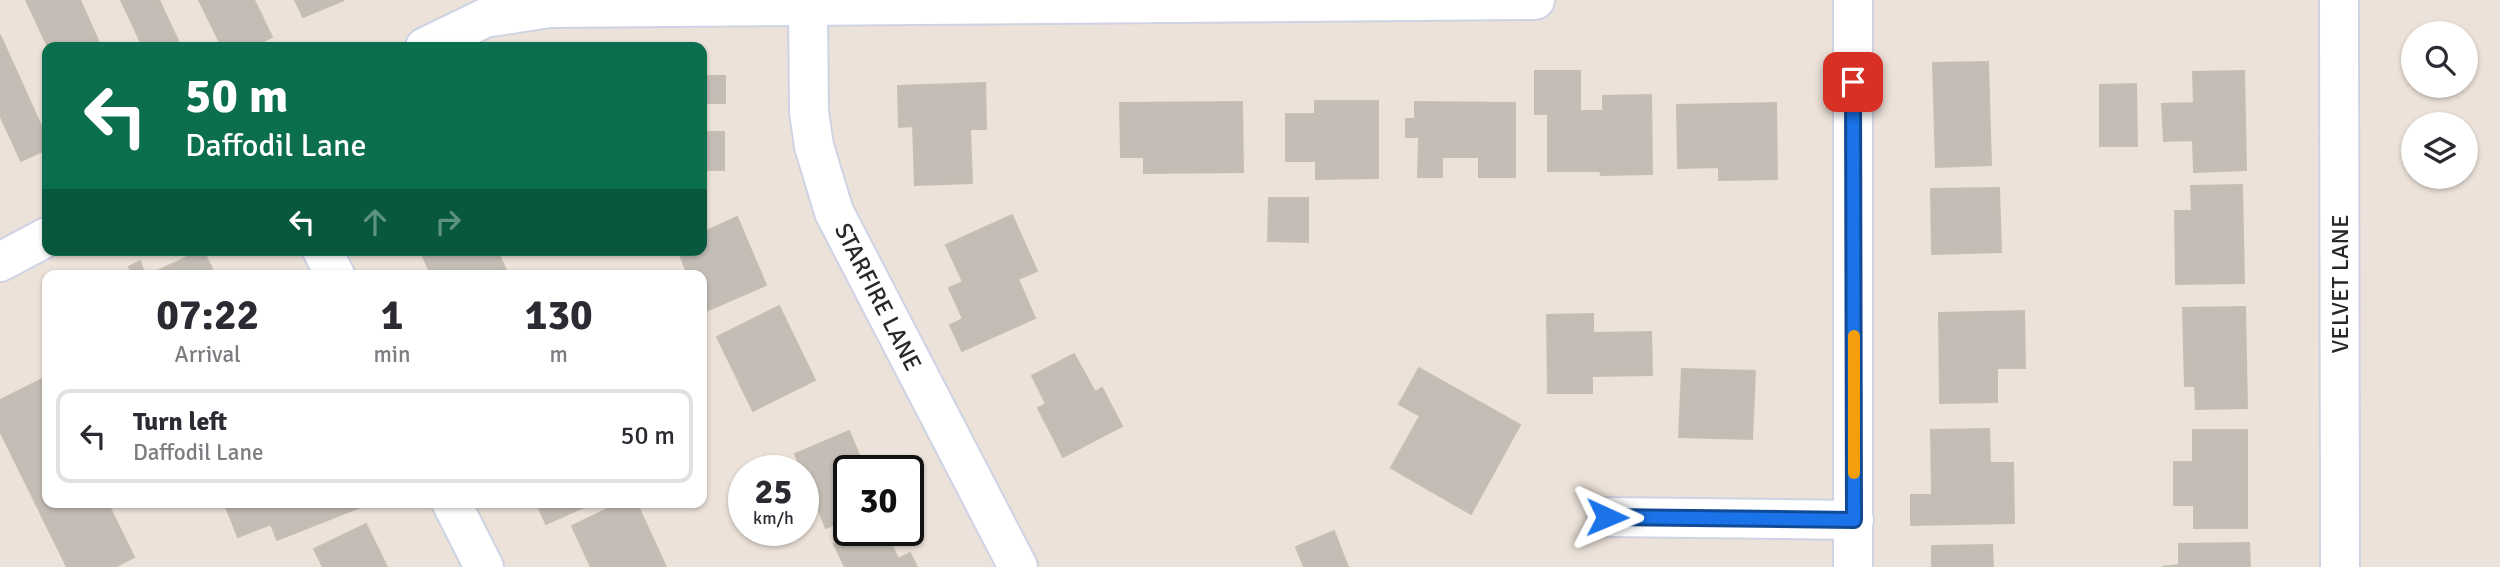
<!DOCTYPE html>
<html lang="en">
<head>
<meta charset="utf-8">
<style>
  :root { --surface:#fff; --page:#f2f2f3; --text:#2b2b33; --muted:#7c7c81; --line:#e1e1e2 }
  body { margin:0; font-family:Signika,sans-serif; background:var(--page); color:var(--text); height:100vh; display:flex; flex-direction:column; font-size:26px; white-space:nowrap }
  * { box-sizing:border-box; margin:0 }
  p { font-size:23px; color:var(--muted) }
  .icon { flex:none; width:38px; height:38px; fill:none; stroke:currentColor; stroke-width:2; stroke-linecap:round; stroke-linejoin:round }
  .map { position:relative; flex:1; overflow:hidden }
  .panel { position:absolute; left:42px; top:270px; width:665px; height:238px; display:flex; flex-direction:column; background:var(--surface); border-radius:14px; box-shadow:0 2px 5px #0004 }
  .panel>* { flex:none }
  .top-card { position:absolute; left:42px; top:42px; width:665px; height:214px; border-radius:14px; box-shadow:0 2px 5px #0004; background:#0b6e4f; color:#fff; overflow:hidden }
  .tools { position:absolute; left:2401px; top:21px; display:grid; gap:14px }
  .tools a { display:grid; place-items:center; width:77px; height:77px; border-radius:50%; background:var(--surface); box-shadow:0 2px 5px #0004; font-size:35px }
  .speed { position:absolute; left:728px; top:455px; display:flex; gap:14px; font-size:35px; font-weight:700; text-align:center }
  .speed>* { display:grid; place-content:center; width:91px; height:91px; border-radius:50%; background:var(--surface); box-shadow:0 2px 5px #0004; line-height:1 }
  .speed small { font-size:18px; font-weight:400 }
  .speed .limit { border:4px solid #111; border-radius:10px; background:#fff; color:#111 }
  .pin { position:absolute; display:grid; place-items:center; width:60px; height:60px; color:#fff; margin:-30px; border-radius:14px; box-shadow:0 4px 10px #0006 }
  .me { position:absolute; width:77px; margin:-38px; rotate:91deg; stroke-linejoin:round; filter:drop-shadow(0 0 5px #0008) }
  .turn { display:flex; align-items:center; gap:24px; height:147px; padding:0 28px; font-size:32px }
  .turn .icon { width:91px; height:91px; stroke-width:2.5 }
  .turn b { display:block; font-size:49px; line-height:60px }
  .lanes { display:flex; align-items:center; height:66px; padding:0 28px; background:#0003; justify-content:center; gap:35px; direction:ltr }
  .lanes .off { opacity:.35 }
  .eta { display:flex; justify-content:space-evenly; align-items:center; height:119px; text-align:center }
  .eta b { font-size:42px; font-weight:700; line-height:49px }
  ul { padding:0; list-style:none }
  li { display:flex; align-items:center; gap:21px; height:94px; margin:0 14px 10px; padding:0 14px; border:4px solid var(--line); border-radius:14px }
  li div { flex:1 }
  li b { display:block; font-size:26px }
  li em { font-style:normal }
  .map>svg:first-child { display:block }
</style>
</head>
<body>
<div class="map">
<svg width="2500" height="567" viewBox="0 0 2500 567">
  <rect width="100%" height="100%" fill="#ece2d9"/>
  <path fill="#c3bdb5" stroke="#c7beb3" stroke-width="2" d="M26 0H80L101 47H48Z
    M121 0H159L181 47H143Z
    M199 0H254L272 37 252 47H222Z
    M295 0H344L303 17Z
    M0 35 47 139V149L21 161 0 115Z
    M1988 62 1991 165 1936 167 1933 63Z
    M1535 71H1580V111H1603V96L1651 95 1652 174 1601 175 1600 171H1548V114H1535Z
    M2244 71 2246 170 2194 172 2193 140 2164 141 2162 104 2194 103 2193 72Z
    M702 76H725V103H706V132H724V170H702Z
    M985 83 986 129H970L972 183 915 185 913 126 899 127 898 86Z
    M2136 84 2137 146H2100V85Z
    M1315 101H1378V178L1316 179V161H1286V114H1315Z
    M1242 102 1243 172 1144 173V157H1121L1120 103Z
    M1415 102 1515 103V177H1479V157H1442V177H1418L1419 137H1406V119H1415Z
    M1776 103 1777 179 1719 180V167L1678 168 1677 105Z
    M2242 185 2244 283 2176 284 2175 211H2192L2191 186Z
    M1999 188 2001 252 1932 254 1931 189Z
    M1269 198H1308V242L1268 241Z
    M1012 215 1037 271 1018 279 1035 318 962 351 950 325 963 319 949 288 963 282 946 245Z
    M737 217 766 285 704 312 702 307V275H688L678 250H702V233Z
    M203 250 215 275H149L202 250Z
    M431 250H497L508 275H431L422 254Z
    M140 261 145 275H133L129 267Z
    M779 306 815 380 753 411 717 337Z
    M2245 307 2247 408 2196 409 2195 386H2185L2183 308Z
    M2024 311 2025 368H1997V402L1940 403 1939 313Z
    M1593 314V333L1651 332 1652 375 1592 376V393H1548L1547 315Z
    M1074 354 1095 392 1102 388 1122 426 1063 457 1038 408 1046 404 1032 376Z
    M1419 368 1520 425 1471 514 1391 468 1420 416 1399 404Z
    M1682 369 1755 371 1752 439 1679 437Z
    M46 377 47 502H107L134 557 115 567H67L0 431V400Z
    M1989 429 1990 463H2013L2014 523 1911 525V495H1932L1931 430Z
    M2193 430H2247V528H2194V505H2174V462H2193Z
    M849 431 864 467 849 471V518L826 528 795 454Z
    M224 502H368V504L277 540 271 524 238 537Z
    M536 502H595L546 524Z
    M622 502H636L666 567H591L572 526Z
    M366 524 387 567H323L314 549Z
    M865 530H885L898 559 910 553 917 567H845L834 544Z
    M1334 531 1348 567H1304L1296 547Z
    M2249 543 2250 567H2162L2179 565V544Z
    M1992 545 1993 567H1932V546Z"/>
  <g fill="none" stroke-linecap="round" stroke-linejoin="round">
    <g stroke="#ced3e3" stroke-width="42">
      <path id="minor" d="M1853 0V567
        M2339 0 2340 567
        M808 7 809 112 814 146 834 212 1018 567
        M425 47 485 18 549 8 1535 0
        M322 250 335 275
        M0 262 47 237
        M451 502 484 567
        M1607 517 1854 520"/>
    </g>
    <use href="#minor" stroke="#fff" stroke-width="38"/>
  </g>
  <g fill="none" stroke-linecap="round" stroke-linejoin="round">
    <g stroke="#114b97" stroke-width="18">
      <path id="route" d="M1607 517 1854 520 1853 82"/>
    </g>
    <use href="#route" stroke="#1a73e8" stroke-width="12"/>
    <path stroke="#f59e0b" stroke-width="12" d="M1854 336V473"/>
  </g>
  <g text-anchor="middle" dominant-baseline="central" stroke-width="7" stroke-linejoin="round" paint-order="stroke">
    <g font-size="24" fill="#282828" stroke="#fff">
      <text transform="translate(2340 284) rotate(-90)">VELVET LANE</text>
      <text transform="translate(878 297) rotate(63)">STARFIRE LANE</text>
    </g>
  </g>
</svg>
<div class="tools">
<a><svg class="icon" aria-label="search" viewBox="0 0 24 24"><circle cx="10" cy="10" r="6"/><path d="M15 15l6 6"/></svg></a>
<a><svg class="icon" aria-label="layers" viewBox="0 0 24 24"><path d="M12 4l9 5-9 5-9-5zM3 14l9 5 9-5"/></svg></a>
</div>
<div class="speed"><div>25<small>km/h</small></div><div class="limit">30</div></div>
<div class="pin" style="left:1853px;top:82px;background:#d93025"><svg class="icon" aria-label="arrive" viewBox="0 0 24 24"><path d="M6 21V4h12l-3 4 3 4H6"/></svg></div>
<svg class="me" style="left:1607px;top:517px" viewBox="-20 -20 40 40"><path d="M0-17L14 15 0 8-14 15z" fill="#1a73e8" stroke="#fff" stroke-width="4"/></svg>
<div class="top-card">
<div class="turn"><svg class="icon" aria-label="left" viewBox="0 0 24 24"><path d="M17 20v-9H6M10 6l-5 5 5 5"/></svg><div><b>50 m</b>Daffodil Lane</div></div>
<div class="lanes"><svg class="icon" aria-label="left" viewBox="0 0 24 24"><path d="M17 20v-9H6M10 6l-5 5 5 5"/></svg><svg class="icon off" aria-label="ahead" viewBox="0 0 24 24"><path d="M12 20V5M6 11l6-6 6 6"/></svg><svg class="icon off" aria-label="right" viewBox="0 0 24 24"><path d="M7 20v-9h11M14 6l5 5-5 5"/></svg></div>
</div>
<section class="panel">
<div class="eta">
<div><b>07:22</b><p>Arrival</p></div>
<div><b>1</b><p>min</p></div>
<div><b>130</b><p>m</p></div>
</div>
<ul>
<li><svg class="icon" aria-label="left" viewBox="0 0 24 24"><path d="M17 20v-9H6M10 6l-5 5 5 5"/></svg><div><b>Turn left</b><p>Daffodil Lane</p></div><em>50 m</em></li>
</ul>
</section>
</div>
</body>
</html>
